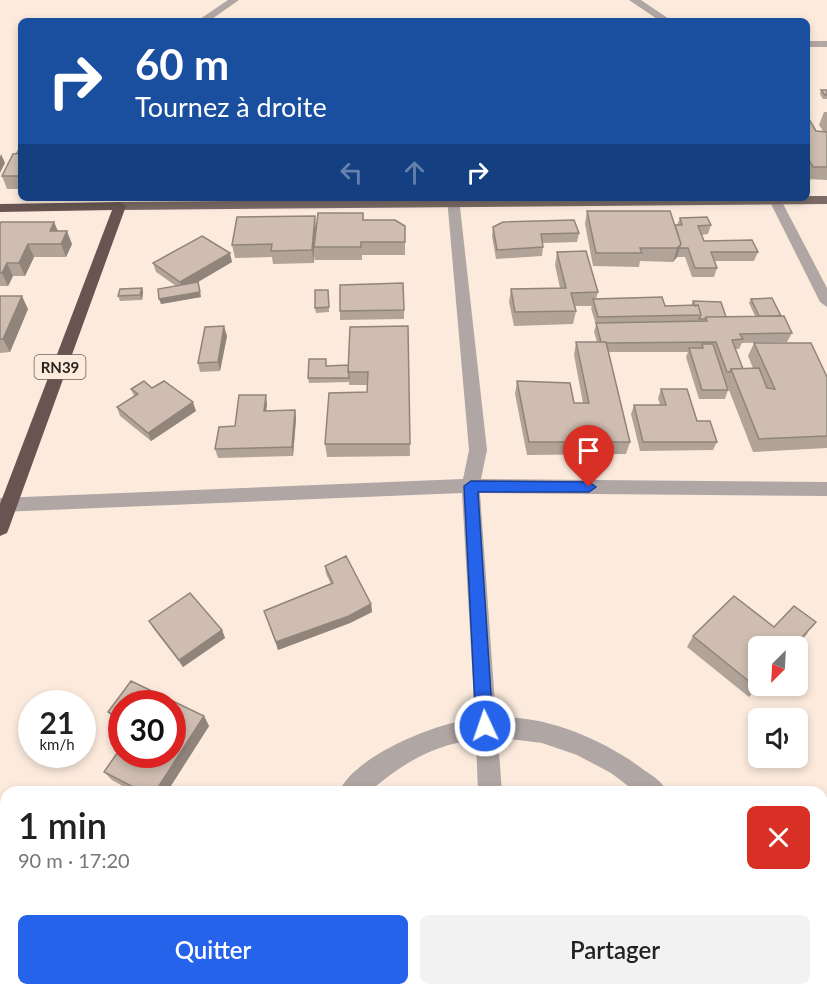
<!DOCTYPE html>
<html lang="fr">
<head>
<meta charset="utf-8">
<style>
  :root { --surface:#fff; --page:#f2f2f2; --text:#222; --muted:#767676; --accent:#2563eb }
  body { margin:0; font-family:Lato,sans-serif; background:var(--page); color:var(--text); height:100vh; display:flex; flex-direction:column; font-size:22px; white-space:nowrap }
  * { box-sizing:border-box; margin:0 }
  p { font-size:20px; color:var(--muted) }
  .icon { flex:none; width:33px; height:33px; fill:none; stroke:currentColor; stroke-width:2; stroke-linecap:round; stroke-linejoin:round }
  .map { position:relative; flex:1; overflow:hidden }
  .side { position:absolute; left:0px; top:786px; width:828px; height:210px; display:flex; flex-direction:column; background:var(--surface); border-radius:18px 18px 0 0; box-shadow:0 3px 9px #0003 }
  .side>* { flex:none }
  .hud { position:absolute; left:18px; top:18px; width:792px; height:183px; border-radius:9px; box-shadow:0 3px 9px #0003; background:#1a4fa0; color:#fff; overflow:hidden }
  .needle { width:39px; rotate:204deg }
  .fabs { position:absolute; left:748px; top:636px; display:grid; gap:12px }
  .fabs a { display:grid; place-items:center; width:60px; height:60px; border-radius:9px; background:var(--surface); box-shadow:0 3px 9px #0003; font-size:30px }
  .speed { position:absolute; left:18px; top:690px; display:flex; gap:12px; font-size:30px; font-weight:700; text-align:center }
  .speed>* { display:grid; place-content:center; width:78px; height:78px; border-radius:50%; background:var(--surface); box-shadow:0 3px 9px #0003; line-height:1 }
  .speed small { font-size:15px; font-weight:400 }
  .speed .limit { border:9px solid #d22; background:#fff; color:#111 }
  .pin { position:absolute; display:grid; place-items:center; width:51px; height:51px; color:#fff; margin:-62px -26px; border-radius:50% 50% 50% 0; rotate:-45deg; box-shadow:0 0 6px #0007 }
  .pin .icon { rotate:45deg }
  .me { position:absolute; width:66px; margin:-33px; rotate:357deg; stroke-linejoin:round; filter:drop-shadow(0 0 4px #0008) }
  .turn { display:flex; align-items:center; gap:21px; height:126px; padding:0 18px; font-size:27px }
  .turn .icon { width:78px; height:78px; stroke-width:2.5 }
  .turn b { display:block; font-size:42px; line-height:51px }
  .lanes { display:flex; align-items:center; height:57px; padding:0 18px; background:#0003; justify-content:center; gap:30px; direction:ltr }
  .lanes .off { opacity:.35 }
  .round { display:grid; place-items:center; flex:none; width:63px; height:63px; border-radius:9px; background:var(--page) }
  .head { display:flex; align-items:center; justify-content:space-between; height:102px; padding:0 18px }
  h1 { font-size:36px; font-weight:600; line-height:45px }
  .action { display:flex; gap:12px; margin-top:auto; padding:12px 18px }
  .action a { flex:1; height:69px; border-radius:9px; background:var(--accent); color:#fff; font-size:24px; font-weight:600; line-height:69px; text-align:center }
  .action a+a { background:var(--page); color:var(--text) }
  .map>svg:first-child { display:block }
</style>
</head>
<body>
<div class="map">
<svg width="827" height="996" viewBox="0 0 827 996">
  <rect width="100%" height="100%" fill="#fcebdd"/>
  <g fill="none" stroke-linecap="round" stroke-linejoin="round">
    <path stroke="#b6a89d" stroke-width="4.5" stroke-dasharray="4 6" stroke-linecap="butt" d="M547 990 553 996
      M461 996 466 990"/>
    <path fill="#b0a6a4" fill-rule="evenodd" d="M228 0H239L209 21H197Z
      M629 0H641L672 21H660Z
      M807 41H827V47H807Z
      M447 198H459L487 450 481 479 827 482V496L480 493 496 718C545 714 606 741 644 770 653 776 662 781 667 792H636L611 773 577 755 542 743 502 738 498 739 502 792H478L476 740C433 744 400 765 369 792H339C354 756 437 722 475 719L462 493 0 512V498L463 479 469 450Z
      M768 198H780L827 288V307L820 302Z
      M822 926H827V952H822Z
      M0 938H6V964H0Z
      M272 990H298V996H272Z
      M493 990H519L520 996H494Z
      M736 990H762V996H736Z"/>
    <path fill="#7b6a66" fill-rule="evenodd" d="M807 196H827V204L120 210 114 206 120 202Z"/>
    <path fill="#685551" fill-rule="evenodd" d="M120 202 126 206 9 528 7 533 0 536V504L112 210 0 212V204Z"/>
  </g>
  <path fill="#b1a397" d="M821 90H827V99H823L820 94Z
    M824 112H827V180L807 179V119L816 131H823L819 125Z
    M21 146V189H7L2 176 17 153Z
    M587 211 675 225H677L680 218 711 225 708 234 701 235 704 241 758 252 754 261H715L717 268 714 277H692L685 257H677L673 262 640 261 639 267 593 266 585 224Z
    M363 213V220L405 226V255H362V260H315V254L314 263 273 264 272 257 235 258 232 245 316 227Z
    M54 222 58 231 72 244 66 257H34L25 276H13L8 286H0V224Z
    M493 227 579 233 577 242 543 243V247L542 256 496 259 492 236Z
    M557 252 598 292 596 299 665 306H691L693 301 726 317 755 316 749 303 751 299 781 316 792 333 787 342 742 343 739 349H735L743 369 753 368 748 356 754 343 827 377V448L753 452 727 385 728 390 725 399H699L686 357 688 352H608L630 442 626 454 527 455 515 394 517 381 574 403H583L574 355 576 342H597L594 332 596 325 591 308 592 306H574L576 311 573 324 514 326 509 302 511 289 560 288 555 265Z
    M232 262 197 282 201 297 161 304 176 286 156 272 153 263Z
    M142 288 143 292 142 300 120 301 118 296Z
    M328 290 329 312 316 313 315 308Z
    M0 296 28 309 10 352 0 353Z
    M404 310V319L340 320V311Z
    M408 326 410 456 327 457 325 444 367 392V385H349V382L309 383 308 378 327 366 348 365Z
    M227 336 220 371 200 372 198 363Z
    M131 389 196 411 151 441 120 416 117 407 134 396Z
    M661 389 697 421 717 442 713 450 640 451 631 414 634 405H660L658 398Z
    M267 404 266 411 295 410 296 419 293 456 218 458 215 449 235 426Z
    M325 566 371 604 372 612 350 623 278 650 264 611 331 584 326 574Z
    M149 621 222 630 225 638 183 667 153 628Z
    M774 627 808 633 749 697 687 647 693 636Z
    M131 681 204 716 209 726 167 792H133L112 780 104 772 122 746V754H172V704H122V726L115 722 108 712Z"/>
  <path fill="#90847b" d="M1 154 5 163 0 173V157Z
    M315 216 316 229 314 247V263L312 250Z
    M54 222 59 235 50 231Z
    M67 231 72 244 66 257 61 244Z
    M28 244 34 257 25 276 19 263Z
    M681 244 677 257 673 262 677 248Z
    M230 253 232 262 183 291 180 282Z
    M7 263 13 276 8 286 2 273Z
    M142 288 143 292 142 300 140 295Z
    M200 292 201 297 161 304 159 299Z
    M22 296 28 309 10 352 3 339Z
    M224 326 227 336 220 371 218 362Z
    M266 395 267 404 265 419 264 411Z
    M193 402 196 411 151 441 148 433Z
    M295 410 296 419 293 456 292 447Z
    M371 604 372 612 350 623 278 650 276 642Z
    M222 630 225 638 183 667 179 660Z
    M204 716 209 726 167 792H155Z"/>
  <path fill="#cebdb0" stroke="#90847b" stroke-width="1.5" d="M821 90H827V95H825Z
    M807 119H809L816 131 827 132V167H813L807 156Z
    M21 146V153H17Z
    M21 153V176H2L13 154Z
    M587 211H670L681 244 677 248H640L642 253H596Z
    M318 213H363V220H395L405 226V242H361V247H314Z
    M315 216 312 250 271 251 272 244 232 245 237 217Z
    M707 217 711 225 698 226 704 241 752 240 758 252H711L717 268H695L688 248H679L681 244 675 225H682L680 218Z
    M574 220 579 233 541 234 543 247 497 250 493 227 503 222Z
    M1 222H54L50 231H67L61 244H28L19 263H7L2 273H0V224Z
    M202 236 230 253 180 282 153 263Z
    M586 251 598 292 571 293 576 311 515 312 511 289 566 288 557 252Z
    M198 282 200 292 159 299 158 289Z
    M403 283 404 310 340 311V285Z
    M142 288 140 295 118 296 120 289Z
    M315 290H328L329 307 315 308Z
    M0 296H22L3 339H0Z
    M662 297 665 306 698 305 701 315 598 317 593 299Z
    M772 298 781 316H759L751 299Z
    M693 301 721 302 726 317H706L705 319H699L701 315 698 305 695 306Z
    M784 316 792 333 740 334 743 339 732 340 743 369H731L730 372H727L716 342 606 343V342H601L596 323 707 321 706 317Z
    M224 326 218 362 198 363 205 327Z
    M408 326 410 444H325L329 393 367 392 368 372H348L350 327Z
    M576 342H606L630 442H529L517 381 570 383 574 403H589Z
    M754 343H811L827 377V436L759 439 731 369 759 368 767 388 775 389Z
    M702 344H713L728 390H702L689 348H703Z
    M309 359H326V366L348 365 349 378H308Z
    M144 381 152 388 164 381 193 402 148 433 117 407 138 394 131 389Z
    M661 389H687L697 421H710L717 442H643L634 405H666Z
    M239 395H266L264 411 295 410 292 447 215 449 219 427 235 426Z
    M346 556 371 604 349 616 276 642 264 611 333 583 325 566Z
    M190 593 222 630 179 660 149 621Z
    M734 596 774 627 794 606 816 622 794 646H759V684L756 687 693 636Z
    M131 681 204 716 155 792H143L104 772 122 746V754H172V704H122V719L108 712Z"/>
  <path fill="#2563eb" stroke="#184099" stroke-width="1.5" d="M471 481 589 482 596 487 589 492H478L493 726 491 732 485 734 479 732 476 726 464 486Z"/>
  <g text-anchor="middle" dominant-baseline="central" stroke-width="6" stroke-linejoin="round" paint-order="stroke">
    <rect fill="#fcebdd" stroke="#685f57" stroke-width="1.5" x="34.5" y="355" width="51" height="24" rx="4.5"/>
    <g font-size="15" font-weight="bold" fill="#29231e">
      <text x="60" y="367">RN39</text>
    </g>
  </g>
</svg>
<div class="fabs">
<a><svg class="needle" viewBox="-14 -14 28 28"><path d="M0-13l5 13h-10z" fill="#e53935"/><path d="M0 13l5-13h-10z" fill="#767676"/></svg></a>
<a><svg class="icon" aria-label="sound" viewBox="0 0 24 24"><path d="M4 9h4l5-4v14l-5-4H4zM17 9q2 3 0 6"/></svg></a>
</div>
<div class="speed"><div>21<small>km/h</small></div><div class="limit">30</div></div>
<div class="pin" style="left:589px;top:487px;background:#d93025"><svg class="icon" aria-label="arrive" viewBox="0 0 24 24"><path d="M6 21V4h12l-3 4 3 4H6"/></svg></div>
<svg class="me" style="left:485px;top:726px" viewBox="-20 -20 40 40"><circle r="17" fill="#2563eb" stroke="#fff" stroke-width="3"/><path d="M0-11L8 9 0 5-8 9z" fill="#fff"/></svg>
<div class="hud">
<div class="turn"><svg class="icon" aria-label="right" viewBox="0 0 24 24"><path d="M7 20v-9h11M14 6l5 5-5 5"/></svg><div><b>60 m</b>Tournez à droite</div></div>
<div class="lanes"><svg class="icon off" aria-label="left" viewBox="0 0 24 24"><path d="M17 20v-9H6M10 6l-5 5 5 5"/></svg><svg class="icon off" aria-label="ahead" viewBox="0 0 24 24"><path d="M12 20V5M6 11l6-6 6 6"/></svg><svg class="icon" aria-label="right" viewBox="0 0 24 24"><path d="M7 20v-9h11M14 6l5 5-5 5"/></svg></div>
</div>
<section class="side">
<div class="head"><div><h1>1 min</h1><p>90 m · 17:20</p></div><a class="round" style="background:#d93025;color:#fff"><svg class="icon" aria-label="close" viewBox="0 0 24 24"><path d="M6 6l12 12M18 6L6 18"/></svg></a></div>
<div class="action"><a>Quitter</a><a>Partager</a></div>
</section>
</div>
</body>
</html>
